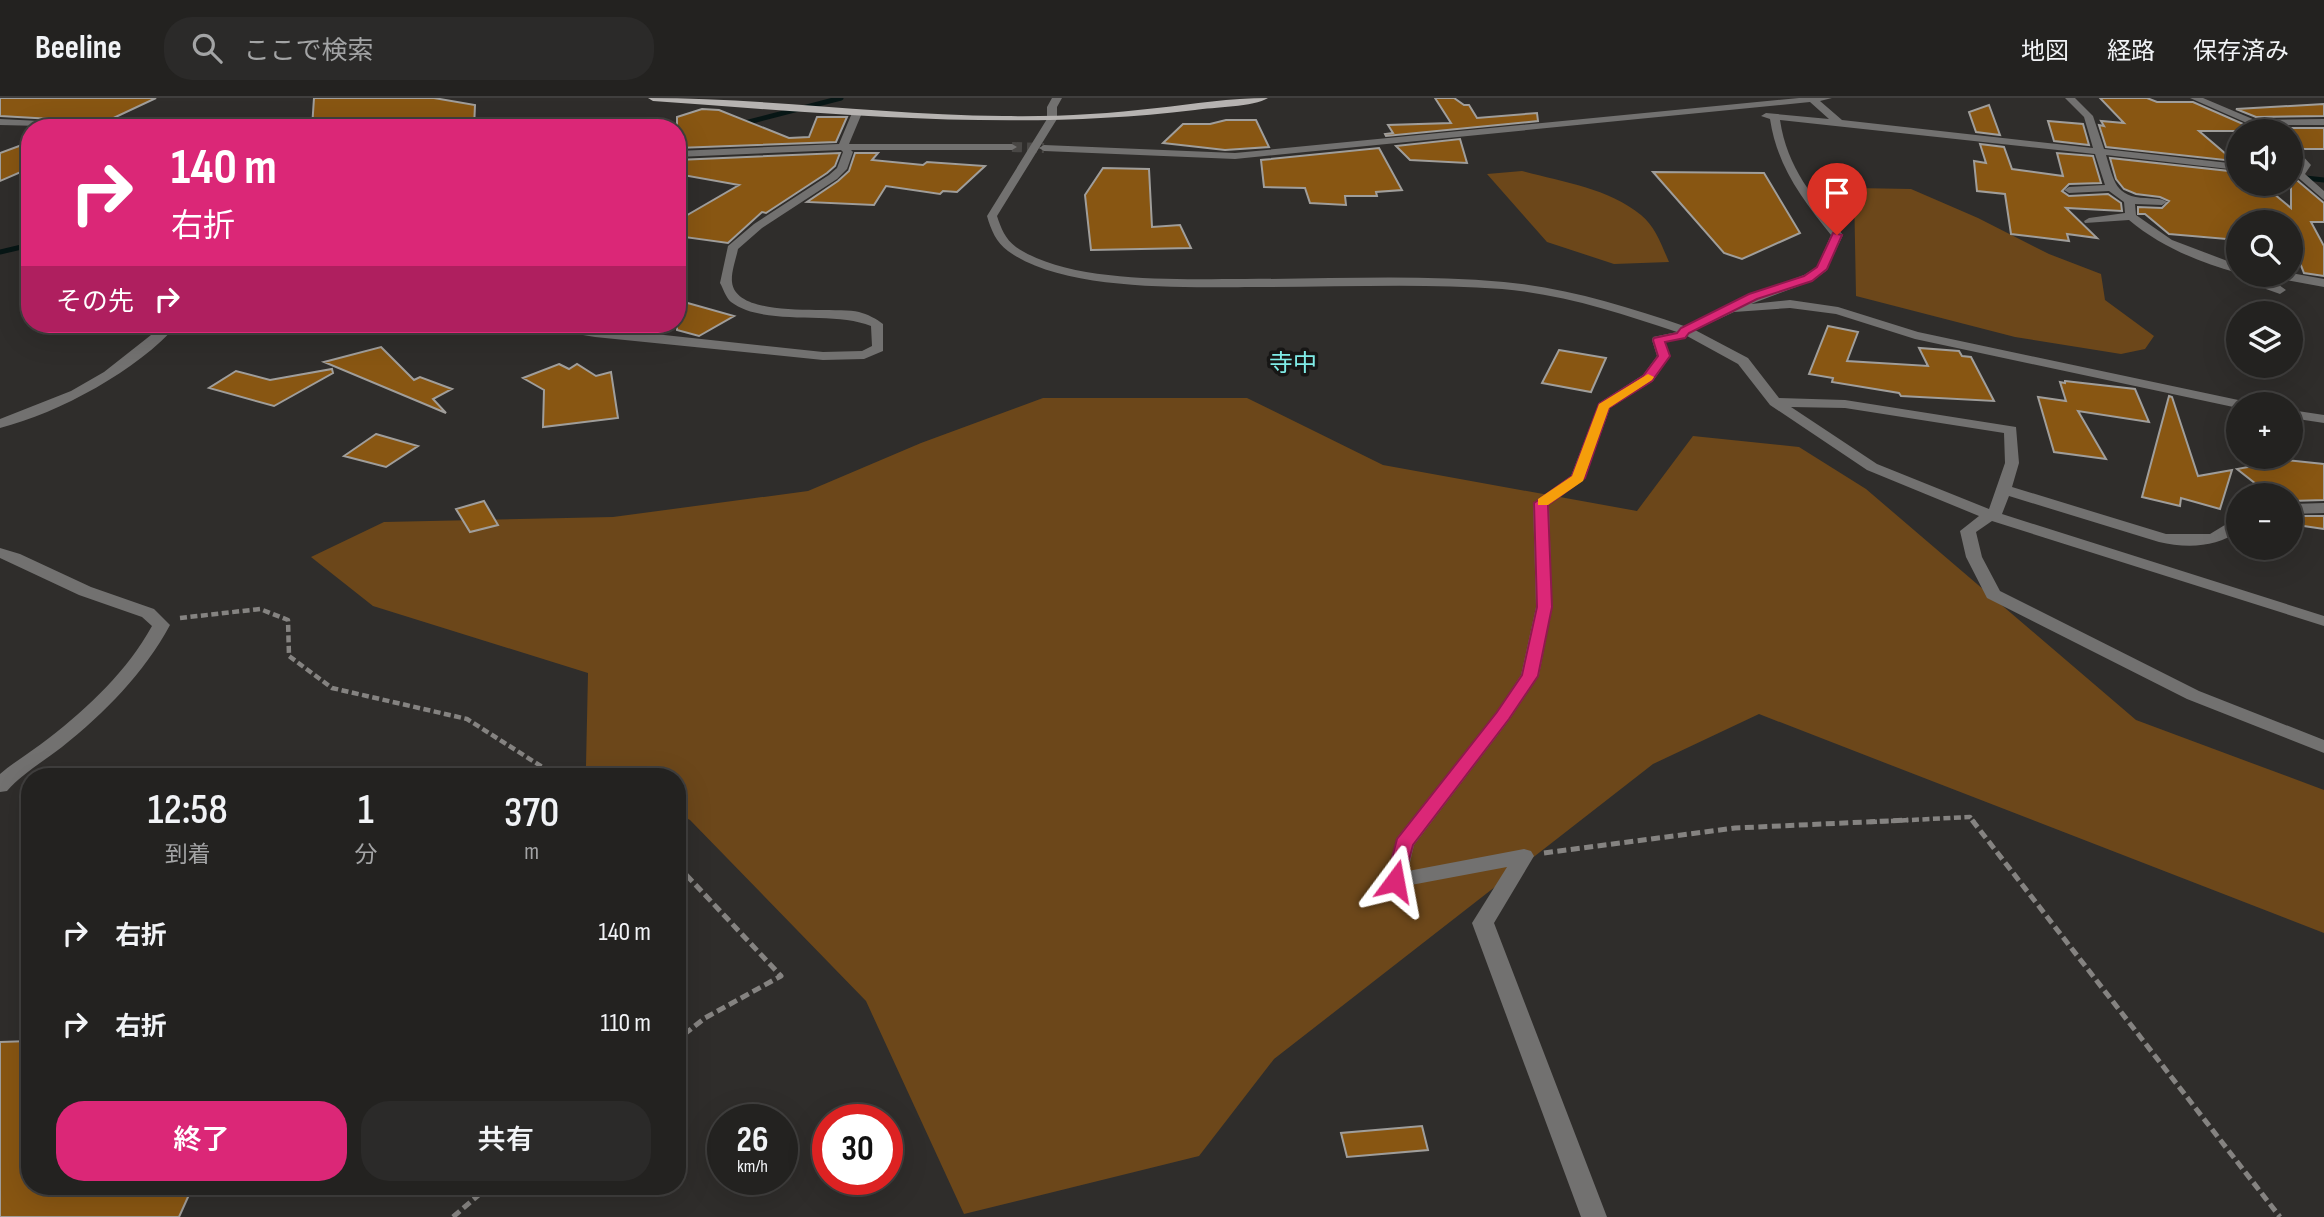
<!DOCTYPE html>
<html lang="ja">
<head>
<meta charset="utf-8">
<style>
  :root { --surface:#232220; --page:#2b2a29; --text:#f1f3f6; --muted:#a3a4a5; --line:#403f3e; --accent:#db2777 }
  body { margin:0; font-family:"Sofia Sans Condensed","Noto Sans JP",sans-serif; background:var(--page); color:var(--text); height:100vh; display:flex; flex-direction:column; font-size:26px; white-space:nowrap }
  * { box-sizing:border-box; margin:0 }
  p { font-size:23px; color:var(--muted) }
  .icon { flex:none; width:38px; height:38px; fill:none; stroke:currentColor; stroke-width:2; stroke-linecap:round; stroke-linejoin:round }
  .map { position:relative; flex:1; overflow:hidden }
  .side { position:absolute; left:21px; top:670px; width:665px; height:427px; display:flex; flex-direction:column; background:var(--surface); border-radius:28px; box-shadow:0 7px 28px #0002,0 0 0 2px var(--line) }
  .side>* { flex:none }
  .hud { position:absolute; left:21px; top:21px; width:665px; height:214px; border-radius:28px; box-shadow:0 7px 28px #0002,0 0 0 2px var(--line); background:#db2777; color:#fff; overflow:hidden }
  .buttons { position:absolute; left:2226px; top:21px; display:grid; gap:14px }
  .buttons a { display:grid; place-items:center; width:77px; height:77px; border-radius:50%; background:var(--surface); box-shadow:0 7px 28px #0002,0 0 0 2px var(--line); font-size:35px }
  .speed { position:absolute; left:707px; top:1006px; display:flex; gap:14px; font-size:35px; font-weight:700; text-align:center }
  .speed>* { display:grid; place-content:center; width:91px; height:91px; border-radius:50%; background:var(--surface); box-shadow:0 7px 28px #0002,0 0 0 2px var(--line); line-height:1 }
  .speed small { font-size:18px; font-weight:400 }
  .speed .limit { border:10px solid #d22; background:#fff; color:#111 }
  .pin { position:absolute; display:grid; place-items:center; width:60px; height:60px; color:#fff; margin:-72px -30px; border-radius:50% 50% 50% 0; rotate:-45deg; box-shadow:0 0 7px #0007 }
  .pin .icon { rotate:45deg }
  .me { position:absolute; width:77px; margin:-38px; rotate:13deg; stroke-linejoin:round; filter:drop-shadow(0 0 5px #0008) }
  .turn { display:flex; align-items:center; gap:24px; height:147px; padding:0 35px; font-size:32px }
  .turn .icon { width:91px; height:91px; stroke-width:2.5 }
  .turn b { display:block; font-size:49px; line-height:60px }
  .then { display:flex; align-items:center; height:66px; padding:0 35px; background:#0003; gap:14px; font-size:26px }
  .eta { display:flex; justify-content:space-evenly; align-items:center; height:119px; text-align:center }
  .eta b { font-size:42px; font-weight:600; line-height:49px }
  .action { display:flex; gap:14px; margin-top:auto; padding:14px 35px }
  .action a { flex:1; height:80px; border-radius:28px; background:var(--accent); color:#fff; font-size:28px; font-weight:600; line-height:80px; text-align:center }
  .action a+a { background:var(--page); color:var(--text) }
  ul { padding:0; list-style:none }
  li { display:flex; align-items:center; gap:21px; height:91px; padding:0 35px }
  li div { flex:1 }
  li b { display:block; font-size:26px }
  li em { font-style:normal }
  header { display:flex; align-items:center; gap:42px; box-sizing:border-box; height:98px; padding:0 35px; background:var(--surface); border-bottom:2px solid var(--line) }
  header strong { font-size:33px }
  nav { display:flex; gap:38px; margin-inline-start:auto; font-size:24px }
  .search { width:490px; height:63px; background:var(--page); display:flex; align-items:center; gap:18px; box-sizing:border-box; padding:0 24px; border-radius:28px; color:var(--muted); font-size:26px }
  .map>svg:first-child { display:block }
</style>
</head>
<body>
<header>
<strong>Beeline</strong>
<div class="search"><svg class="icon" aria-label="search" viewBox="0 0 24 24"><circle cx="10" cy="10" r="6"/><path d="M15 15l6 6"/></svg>ここで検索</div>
<nav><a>地図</a><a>経路</a><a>保存済み</a></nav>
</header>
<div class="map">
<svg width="2324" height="1119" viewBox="0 0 2324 1119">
  <rect width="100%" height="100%" fill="#2f2d2b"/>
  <path fill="#6c471a" d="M1522 73C1562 84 1608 90 1641 117 1655 128 1662 148 1669 164L1614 166 1547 144 1487 76Z
    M1854 90 1911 91 1978 120 2049 156 2101 176 2105 202 2154 238 2145 251 2121 256 2015 239 1856 198Z
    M1043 300H1247L1383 367 1637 413 1693 338 1799 349 1866 391 2136 622 2324 692V835L1759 616 1653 666 1274 961 1199 1058 964 1116 866 903 690 722 677 715V679H607L586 668 588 575 373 508 311 459 384 424 613 419 808 393 921 345Z"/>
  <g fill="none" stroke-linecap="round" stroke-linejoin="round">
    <path stroke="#071615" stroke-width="5" d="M741 26 841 0
      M2306 80 2324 82
      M0 154 30 147"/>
  </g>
  <path fill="#885612" stroke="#a09e9b" stroke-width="2" d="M0 0H156L105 24 0 18Z
    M314 0H434L475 7 474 30H312Z
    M1435 0H1454L1464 7H1469L1477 20 1537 15 1538 23 1386 38 1385 36 1393 35 1388 27 1451 25Z
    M2100 0H2147L2157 4H2193L2259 33H2199L2234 63 2106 49 2099 27 2104 28 2101 23 2124 25Z
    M2324 6V18L2256 19 2236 11Z
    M1989 7 2000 37 1976 34 1969 14Z
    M702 11 719 12 789 40 809 39 817 19H847L836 44 677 50V19Z
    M1226 22H1256L1269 49 1225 52 1163 45 1183 26H1210Z
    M2048 23 2083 26 2089 47 2054 43Z
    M2277 30H2324V51H2300L2291 43V33H2280Z
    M1460 41 1467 65 1410 62 1396 48Z
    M30 44V70L0 83V55Z
    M1980 46 2004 49 2012 71 2063 78 2057 55 2093 58 2101 85 2069 86 2062 93 2069 98 2108 96 2121 105 2122 113 2066 110 2097 140 2067 136 2069 143 2011 136 2005 96 1977 93 1974 63 1986 65Z
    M1379 50 1402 92 1376 94 1377 98H1345L1346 107 1310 105 1305 90 1264 89 1261 62Z
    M840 55 835 68 827 75 766 115 762 114 728 145 677 138V123L739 87 677 76V62Z
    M855 55H878L872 62 923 67 927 64 985 68 957 94 943 93 940 96 886 88 874 107 807 104 838 83 849 73Z
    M2291 58 2298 67 2292 78 2324 105V124H2311L2324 148V178L2304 175 2291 142V124H2238V142L2169 136 2145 116H2138V109L2162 110 2169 103 2160 99 2136 96 2124 91 2116 81 2110 60 2238 74V86H2262L2291 110Z
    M1103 70 1149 71 1152 129 1180 127 1191 150 1091 152 1085 97Z
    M1653 74 1764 75 1800 135 1742 161 1724 155Z
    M677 202 734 218 699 238 677 232Z
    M1828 228 1858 234 1847 263 1928 268 1919 250 1959 253 1962 258 1971 259 1994 303 1901 298 1899 295 1832 284 1833 280 1809 276Z
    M381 249 414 282 420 279 452 291 433 301 446 315 324 264Z
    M1559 252 1606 260 1591 294 1542 285Z
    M559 266 569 271 577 266 596 278 611 274 618 320 543 329 544 292 523 280Z
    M332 271 333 275 274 308 209 290 236 273 270 282Z
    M2065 283 2135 291 2149 324 2078 313 2106 361 2054 354 2038 299 2066 303 2060 284 2065 285Z
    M2169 298 2172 299 2198 378 2232 372 2220 411 2181 400 2180 408 2142 399Z
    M376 336 418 348 386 369 344 358Z
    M2286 362 2324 366V402L2291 403V397H2270L2237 371Z
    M484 403 498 427 470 434 456 411Z
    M2291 418H2324V431L2297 427Z
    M30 943V1088H193L179 1119H0V944Z
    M1422 1028 1428 1052 1347 1059 1341 1035Z"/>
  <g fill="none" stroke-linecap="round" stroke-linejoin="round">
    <path stroke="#494745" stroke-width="10" stroke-dasharray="10 5" stroke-linecap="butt" d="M1012 49 1044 50"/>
    <path stroke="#858381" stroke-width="4.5" stroke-dasharray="7 3.5" stroke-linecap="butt" d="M180 520 260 511 288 522 289 558 332 590 467 621 558 679
      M1870 724 1970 719 1974 724"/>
    <path stroke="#858381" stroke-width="5" stroke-dasharray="9 4.5" stroke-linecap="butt" d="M1972 722 2280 1119
      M1544 755 1735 730 1908 722
      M677 767 781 878 705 920 677 942
      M453 1119 489 1088"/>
    <path fill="#727170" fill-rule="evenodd" d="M1052 0H1062L1057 9V21L997 118C1001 130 1005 141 1016 149 1070 186 1181 181 1245 181 1331 181 1419 176 1504 184 1567 190 1625 208 1684 228L1728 208 1740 207V201L1804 177 1817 169 1831 137C1802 101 1777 68 1770 21L1761 18 1766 15 1829 21 1810 4 1235 61 1044 53 1039 50 1044 47 1235 55 1799 0H1832L1820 3 1842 22 2093 50 2084 19 2065 0H2075L2093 18 2104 51 2238 66V72L2106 57C2114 83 2115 99 2146 100 2154 101 2161 100 2167 104L2162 107 2135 106 2136 117 2172 142 2238 167V175C2198 164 2160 148 2129 122L2085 125 2084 123 2089 120 2125 115 2124 104 2109 93 2069 95 2064 92 2069 89 2105 87 2095 56 1780 22C1787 70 1814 100 1843 137L1826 173 1812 183 1751 206 1790 202 1838 209 1918 234 2243 303 2245 306H2238V310L1915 241 1836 216 1790 210 1734 214 1695 232 1748 260 1779 300 1845 302 2016 329 2019 365 2012 389 2166 436H2210L2238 419V433C2217 450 2185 450 2159 444L2009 398 2002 416 2324 518V528L1992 423 1976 434 1982 459 2000 493 2199 593 2324 642V655L2187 601 1987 500 1966 459 1960 433 1979 418 1867 372 1770 307 1738 266 1687 238 1665 244 1670 258 1653 283 1610 310 1585 380 1549 407 1552 509 1539 577 1509 622 1414 747 1408 773 1524 751 1531 753 1534 758 1494 825 1607 1119H1581L1472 825 1507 769 1395 790 1388 788 1385 783 1397 740 1497 614 1521 577 1536 509 1533 405 1571 378 1599 305 1643 277 1657 258 1652 242 1653 239 1677 234C1620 215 1563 196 1502 191 1423 185 1342 189 1263 189 1194 189 1065 195 1008 153 996 144 991 132 987 118L1047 21V9ZM1791 309 1845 310 2004 335 2005 365 1989 411 1877 366Z
      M2190 0H2203L2255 22 2324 21V27H2267L2278 33H2265Z
      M857 12 862 15 849 46H1012L1017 49 1012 52H851L853 54 847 71 837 81 762 130 738 151C736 161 731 174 732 184 736 222 833 208 859 214 867 216 877 221 883 226V253L864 261 823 262 595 239 541 230 535 226H562L823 254 862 253 872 248 871 228C833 212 764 229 731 204 726 200 723 190 720 185L728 148 754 126 829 77 837 70 843 54 841 52 677 59V53L839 46 852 15Z
      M0 21 119 27 124 30 0 27Z
      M2291 45 2311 67 2305 76 2324 93V102L2294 76 2301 67 2291 54Z
      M2291 175 2324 181V189L2280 181 2274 177Z
      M2253 177H2265L2286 192 2280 196 2266 191Z
      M165 226H178C138 272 59 315 0 330V321L71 293 104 274Z
      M2291 312 2324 317V325L2291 320Z
      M2324 405V415L2291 416V406Z
      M0 450 20 456 91 489 154 511 170 527C144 575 105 615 62 649 44 663 23 675 7 693L0 694V676C15 663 33 653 49 640 89 609 127 573 152 528L142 519 79 497 0 460Z"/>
    <path fill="#b6b3b1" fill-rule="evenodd" d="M648 0C767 0 885 17 1003 18 1055 19 1106 16 1157 10 1194 6 1230 0 1268 0 1254 9 1213 9 1195 12 1012 34 836 16 653 3Z"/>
  </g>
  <path fill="#db2777" stroke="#8e194d" stroke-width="2" d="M1833 135 1842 137 1827 171 1812 183 1757 201 1689 235 1685 240 1665 244 1670 258 1652 283 1609 310 1585 380 1548 407 1552 509 1538 578 1509 621 1413 747 1402 788H1389L1386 783 1397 741 1497 614 1522 577 1537 509 1534 405 1572 378 1599 306 1643 278 1658 258 1653 242 1654 240 1677 235 1681 230 1749 196 1804 178 1817 169Z"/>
  <path fill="#f59e0b" d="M1648 276 1654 279 1652 282 1609 310 1583 383 1548 407H1538V401L1572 378 1599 306Z"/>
  <g text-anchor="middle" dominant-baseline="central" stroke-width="7" stroke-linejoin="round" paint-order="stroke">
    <g font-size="24" fill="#7febe6" stroke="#171615">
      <text x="1293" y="265">寺中</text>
    </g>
  </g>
</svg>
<div class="buttons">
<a><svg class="icon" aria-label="sound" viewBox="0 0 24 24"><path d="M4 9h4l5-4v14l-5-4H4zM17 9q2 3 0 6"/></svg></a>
<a><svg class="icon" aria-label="search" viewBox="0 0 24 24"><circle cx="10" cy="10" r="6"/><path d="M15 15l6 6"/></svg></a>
<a><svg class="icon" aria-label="layers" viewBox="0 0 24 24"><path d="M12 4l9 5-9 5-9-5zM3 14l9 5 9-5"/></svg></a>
<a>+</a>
<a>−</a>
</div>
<div class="speed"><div>26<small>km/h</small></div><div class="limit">30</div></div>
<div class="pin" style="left:1837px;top:137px;background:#d93025"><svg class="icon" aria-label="arrive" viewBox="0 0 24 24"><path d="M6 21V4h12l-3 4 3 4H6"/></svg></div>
<svg class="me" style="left:1395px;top:783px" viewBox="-20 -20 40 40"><path d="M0-17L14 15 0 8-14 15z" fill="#db2777" stroke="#fff" stroke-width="4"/></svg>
<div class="hud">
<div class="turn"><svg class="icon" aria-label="right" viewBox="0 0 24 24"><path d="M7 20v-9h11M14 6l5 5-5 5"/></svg><div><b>140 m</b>右折</div></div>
<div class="then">その先<svg class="icon" aria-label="right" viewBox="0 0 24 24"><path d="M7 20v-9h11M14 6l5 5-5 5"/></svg></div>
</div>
<section class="side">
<div class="eta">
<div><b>12:58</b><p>到着</p></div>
<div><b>1</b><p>分</p></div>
<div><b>370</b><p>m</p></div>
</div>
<ul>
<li><svg class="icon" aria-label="right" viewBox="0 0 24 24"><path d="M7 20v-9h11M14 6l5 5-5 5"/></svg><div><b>右折</b></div><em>140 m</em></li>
<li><svg class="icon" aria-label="right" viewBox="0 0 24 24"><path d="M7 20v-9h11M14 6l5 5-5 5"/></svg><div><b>右折</b></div><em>110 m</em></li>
</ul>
<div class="action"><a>終了</a><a>共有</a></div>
</section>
</div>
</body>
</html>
